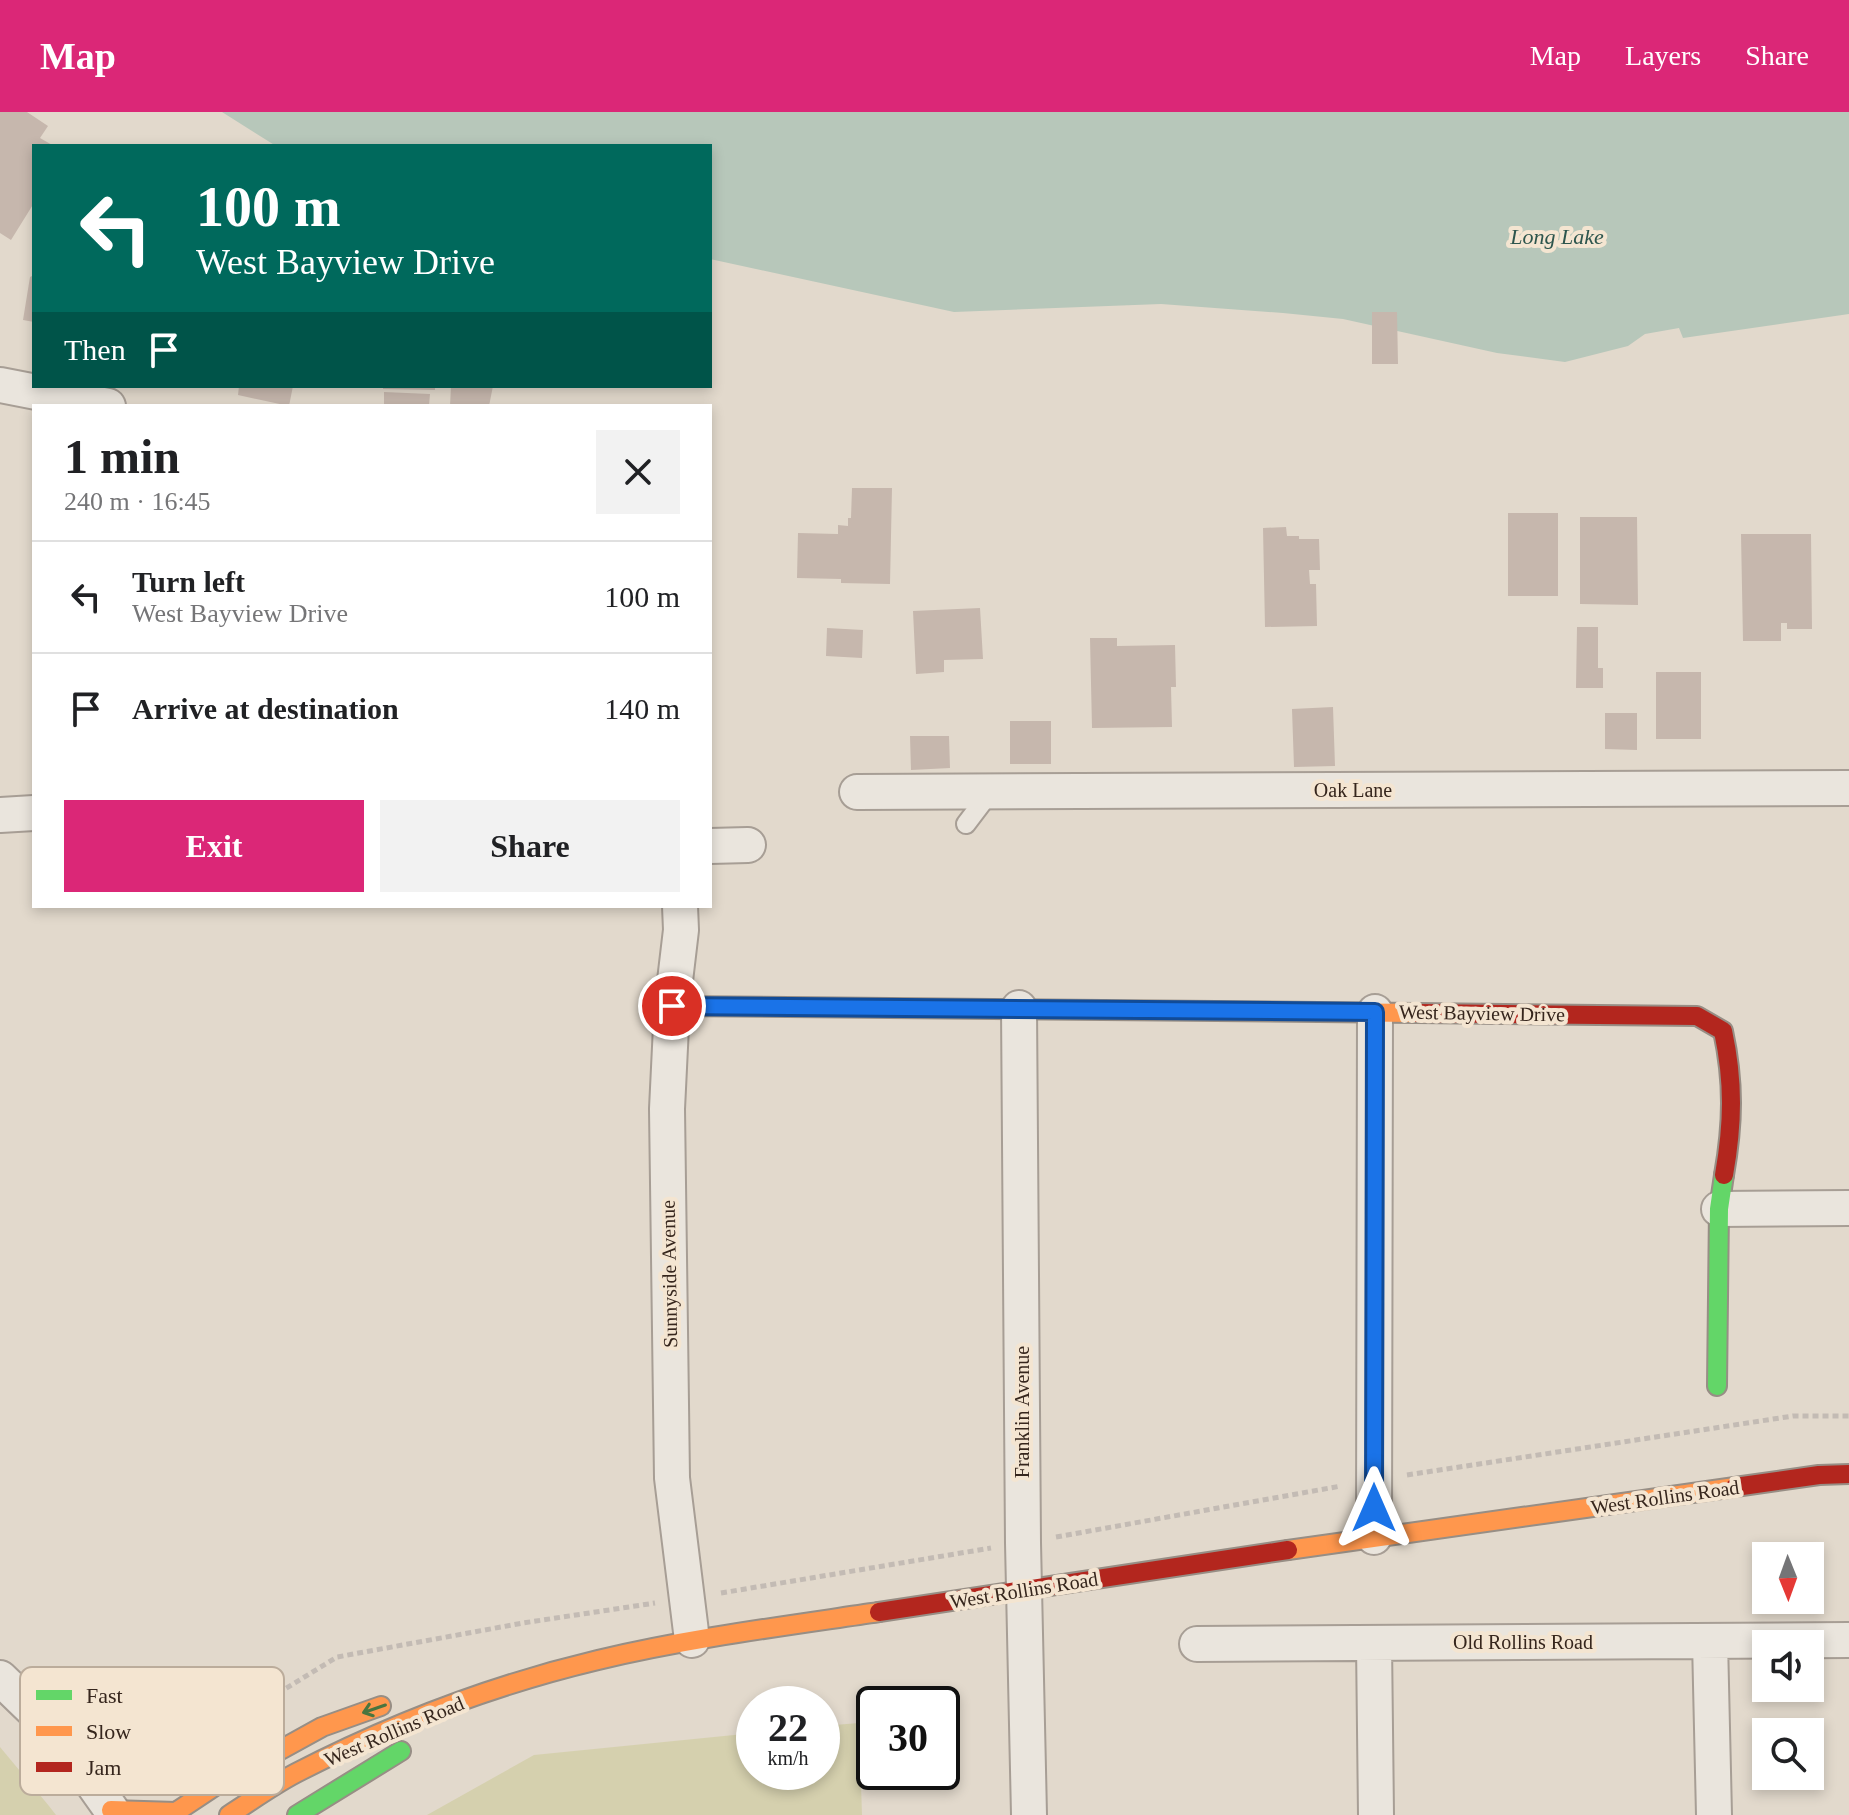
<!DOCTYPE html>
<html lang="en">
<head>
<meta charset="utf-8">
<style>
  :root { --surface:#fff; --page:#f2f2f2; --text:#202124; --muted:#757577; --line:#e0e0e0; --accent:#db2777 }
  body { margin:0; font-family:"Times New Roman",serif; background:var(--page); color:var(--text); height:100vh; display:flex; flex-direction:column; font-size:30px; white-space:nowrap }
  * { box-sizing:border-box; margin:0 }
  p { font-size:26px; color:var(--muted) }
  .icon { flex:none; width:44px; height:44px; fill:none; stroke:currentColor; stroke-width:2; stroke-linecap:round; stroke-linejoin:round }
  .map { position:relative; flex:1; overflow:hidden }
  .drawer { position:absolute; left:32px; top:292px; width:680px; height:504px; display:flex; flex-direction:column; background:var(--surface); border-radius:0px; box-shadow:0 4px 12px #0003 }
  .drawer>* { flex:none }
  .banner { position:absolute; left:32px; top:32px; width:680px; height:244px; border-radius:0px; box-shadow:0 4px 12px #0003; background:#00695c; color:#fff; overflow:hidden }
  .needle { width:52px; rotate:179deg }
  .buttons { position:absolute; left:1752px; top:1430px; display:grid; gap:16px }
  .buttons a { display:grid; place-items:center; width:72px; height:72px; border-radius:0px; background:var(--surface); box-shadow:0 4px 12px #0003; font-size:40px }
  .speed { position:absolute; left:736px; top:1574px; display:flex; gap:16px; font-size:40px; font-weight:700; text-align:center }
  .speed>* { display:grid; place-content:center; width:104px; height:104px; border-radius:50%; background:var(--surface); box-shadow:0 4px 12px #0003; line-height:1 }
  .speed small { font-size:20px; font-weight:400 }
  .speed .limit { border:4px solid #111; border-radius:12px; background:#fff; color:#111 }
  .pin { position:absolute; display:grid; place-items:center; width:68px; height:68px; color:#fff; margin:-34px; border:4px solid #fff; border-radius:50%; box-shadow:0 2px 8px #0007 }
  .me { position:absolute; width:88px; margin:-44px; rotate:0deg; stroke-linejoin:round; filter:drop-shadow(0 0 6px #0008) }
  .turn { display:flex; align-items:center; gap:28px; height:168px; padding:0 32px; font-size:36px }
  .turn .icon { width:104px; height:104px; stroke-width:2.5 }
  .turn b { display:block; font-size:56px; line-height:68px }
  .then { display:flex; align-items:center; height:76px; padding:0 32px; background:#0003; gap:16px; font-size:30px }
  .round { display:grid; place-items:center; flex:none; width:84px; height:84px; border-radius:0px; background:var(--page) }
  .overview { display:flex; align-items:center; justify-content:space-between; height:136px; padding:0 32px }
  h1 { font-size:48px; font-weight:700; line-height:60px }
  .action { display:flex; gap:16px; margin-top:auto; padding:16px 32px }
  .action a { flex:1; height:92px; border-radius:0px; background:var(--accent); color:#fff; font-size:32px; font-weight:700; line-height:92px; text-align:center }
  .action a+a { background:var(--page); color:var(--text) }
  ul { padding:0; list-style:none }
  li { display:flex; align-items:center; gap:24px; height:112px; padding:0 32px; border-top:2px solid var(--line) }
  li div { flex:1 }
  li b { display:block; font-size:30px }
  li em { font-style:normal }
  header { display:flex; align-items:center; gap:48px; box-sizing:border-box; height:112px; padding:0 40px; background:var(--accent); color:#fff }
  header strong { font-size:38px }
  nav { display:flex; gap:44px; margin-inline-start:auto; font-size:28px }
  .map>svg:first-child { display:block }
</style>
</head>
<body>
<header>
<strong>Map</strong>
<nav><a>Map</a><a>Layers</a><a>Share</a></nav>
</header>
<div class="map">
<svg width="1849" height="1703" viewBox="0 0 1849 1703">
  <rect width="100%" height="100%" fill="#e2d9cc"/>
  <path fill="#d5d0ae" d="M859 1611 862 1703H427L534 1643 754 1621V1660H822V1614Z
    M0 1635 49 1694 56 1703H0Z"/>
  <path fill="#b7c7ba" d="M222 0H1849V202L1683 226 1679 216 1645 222 1628 234 1565 250 1497 241 1343 207 1283 201 1161 192 954 200 710 147V34H276Z"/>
  <path fill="#c6b7ad" d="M0 0H27L48 14 40 26 54 34H34V91L11 128 0 121Z
    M34 163V210L23 208 30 165Z
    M1372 200H1397L1398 252H1372Z
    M239 274H293L289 294 238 283Z
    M383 274H435V278L383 277Z
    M451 274H493L489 294H450Z
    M384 280 430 282 429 294H384Z
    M852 376H892L890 472 841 471V467L797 466 798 421 838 422V413L848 414V406H851Z
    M1508 401H1558V484H1508Z
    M1580 405H1637L1638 493 1580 492Z
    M1286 415 1287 424H1299V427H1319L1320 458H1309L1310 472H1316L1317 514 1265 515 1263 416Z
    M1741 422H1811L1812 517H1787V511H1781V529H1743Z
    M980 496 983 547 944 548V560L916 562 913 499Z
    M1577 515H1598V556H1603V576H1576Z
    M827 516 863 518 862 546 826 544Z
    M1090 526H1117V534L1175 533 1176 575H1171L1172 615 1092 616Z
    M1656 560H1701V627H1656Z
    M1333 595 1335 654 1294 655 1292 597Z
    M1605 601H1637V638L1605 637Z
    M1010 609H1051V652H1010Z
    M910 624H949L950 656 911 658Z"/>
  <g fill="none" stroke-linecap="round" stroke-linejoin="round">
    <g stroke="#a79e95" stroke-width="22">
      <path id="lane" d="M966 712 991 679"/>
    </g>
    <g stroke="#a79e95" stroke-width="38">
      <path id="street" d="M0 273 108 294
        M857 680 1849 676
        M0 703 34 701
        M710 734 748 733
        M680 794 681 818 672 894 667 997 672 1366 692 1528
        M1019 896 1023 1431 1029 1703
        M1719 1097 1849 1096
        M1374 1425 1375 900
        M1710 1529 1714 1703
        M1374 1531 1376 1703
        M1197 1532 1849 1528
        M0 1566 57 1621 115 1703"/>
    </g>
    <g stroke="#978e85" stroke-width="22">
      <path id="fast" d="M1717 1274 1719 1097 1724 1063
        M297 1703 401 1639"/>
    </g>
    <g stroke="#978e85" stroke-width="22">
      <path id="slow" d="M1103 898 1416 901
        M1288 1438 1735 1375
        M111 1698 176 1700 215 1674 322 1615 381 1594
        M229 1703C251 1689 273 1673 296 1661 391 1612 493 1573 598 1548 690 1526 785 1514 879 1500"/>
    </g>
    <g stroke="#978e85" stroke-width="22">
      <path id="jam" d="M672 894 1103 898
        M1416 901 1697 904 1723 919C1734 970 1733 1012 1724 1063
        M1735 1375 1819 1363 1849 1362
        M879 1500 1288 1438"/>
    </g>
    <path stroke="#c3bbb4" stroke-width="5" stroke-dasharray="6 4" stroke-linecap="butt" d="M1407 1363 1793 1304H1849
      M1056 1425 1341 1374
      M721 1481 991 1436
      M150 1660 337 1545 523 1511 655 1491"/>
    <use href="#lane" stroke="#eae5dd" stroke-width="18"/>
    <use href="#street" stroke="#eae5dd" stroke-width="34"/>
    <use href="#fast" stroke="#63d668" stroke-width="18"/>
    <use href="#slow" stroke="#ff974d" stroke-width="18"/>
    <use href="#jam" stroke="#b3261e" stroke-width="18"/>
  </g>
  <defs><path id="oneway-shaft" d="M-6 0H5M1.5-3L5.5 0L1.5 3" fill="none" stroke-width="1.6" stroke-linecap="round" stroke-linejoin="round" transform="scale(2)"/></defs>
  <use stroke="#4a753f" href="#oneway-shaft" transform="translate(374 1597) rotate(161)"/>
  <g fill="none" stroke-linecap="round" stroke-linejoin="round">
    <g stroke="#114b97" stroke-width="20">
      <path id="route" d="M672 894 1375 900 1374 1396"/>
    </g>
    <use href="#route" stroke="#1a73e8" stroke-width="14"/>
  </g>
  <g text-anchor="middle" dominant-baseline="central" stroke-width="8" stroke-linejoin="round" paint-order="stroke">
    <g font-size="20" fill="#36261d" stroke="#f4e5d1">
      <text x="1353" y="678">Oak Lane</text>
      <text transform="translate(1482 901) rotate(1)">West Bayview Drive</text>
      <text transform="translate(669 1162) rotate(-91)">Sunnyside Avenue</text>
      <text transform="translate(1022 1300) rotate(-90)">Franklin Avenue</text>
      <text transform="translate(1665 1385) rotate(-8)">West Rollins Road</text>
      <text transform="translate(1024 1478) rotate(-9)">West Rollins Road</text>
      <text x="1523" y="1530">Old Rollins Road</text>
      <text transform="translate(394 1619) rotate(-23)">West Rollins Road</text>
    </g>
    <g font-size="22" font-style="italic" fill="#2d554d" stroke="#f4e5d1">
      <text x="1557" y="124">Long Lake</text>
    </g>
  </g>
  <rect x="20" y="1555" width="264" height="128" rx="12" fill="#f4e5d1" stroke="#bbac9b" stroke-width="2"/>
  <rect x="36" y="1578" width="36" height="10" fill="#63d668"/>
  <rect x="36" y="1614" width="36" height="10" fill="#ff974d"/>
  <rect x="36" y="1650" width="36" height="10" fill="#b3261e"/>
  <g font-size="22" fill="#36261d">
    <text x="86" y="1591">Fast</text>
    <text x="86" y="1627">Slow</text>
    <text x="86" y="1663">Jam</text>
  </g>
</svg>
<div class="buttons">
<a><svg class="needle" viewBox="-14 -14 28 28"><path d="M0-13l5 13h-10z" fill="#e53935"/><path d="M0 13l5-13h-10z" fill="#757577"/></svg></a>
<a><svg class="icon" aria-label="sound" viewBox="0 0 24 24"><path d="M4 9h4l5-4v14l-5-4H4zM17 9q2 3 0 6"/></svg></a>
<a><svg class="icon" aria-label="search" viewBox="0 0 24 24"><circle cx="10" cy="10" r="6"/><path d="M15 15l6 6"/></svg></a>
</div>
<div class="speed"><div>22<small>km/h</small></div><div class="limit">30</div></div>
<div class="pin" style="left:672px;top:894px;background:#d93025"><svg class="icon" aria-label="arrive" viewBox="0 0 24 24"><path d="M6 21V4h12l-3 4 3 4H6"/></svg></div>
<svg class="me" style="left:1374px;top:1396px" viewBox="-20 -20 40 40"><path d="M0-17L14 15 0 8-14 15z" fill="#1a73e8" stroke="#fff" stroke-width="4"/></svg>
<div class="banner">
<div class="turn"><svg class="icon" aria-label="left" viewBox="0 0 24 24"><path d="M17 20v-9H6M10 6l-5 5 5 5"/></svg><div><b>100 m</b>West Bayview Drive</div></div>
<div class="then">Then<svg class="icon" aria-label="arrive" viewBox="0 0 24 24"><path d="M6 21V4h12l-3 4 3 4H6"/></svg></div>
</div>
<section class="drawer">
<div class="overview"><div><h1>1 min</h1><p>240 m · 16:45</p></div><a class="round"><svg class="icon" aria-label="close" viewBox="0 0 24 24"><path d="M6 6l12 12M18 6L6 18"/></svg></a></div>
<ul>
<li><svg class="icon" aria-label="left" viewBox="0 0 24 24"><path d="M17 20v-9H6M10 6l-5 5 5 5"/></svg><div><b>Turn left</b><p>West Bayview Drive</p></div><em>100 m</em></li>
<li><svg class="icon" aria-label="arrive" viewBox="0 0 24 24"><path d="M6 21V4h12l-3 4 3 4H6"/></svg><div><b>Arrive at destination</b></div><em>140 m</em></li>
</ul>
<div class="action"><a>Exit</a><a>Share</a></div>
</section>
</div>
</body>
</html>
